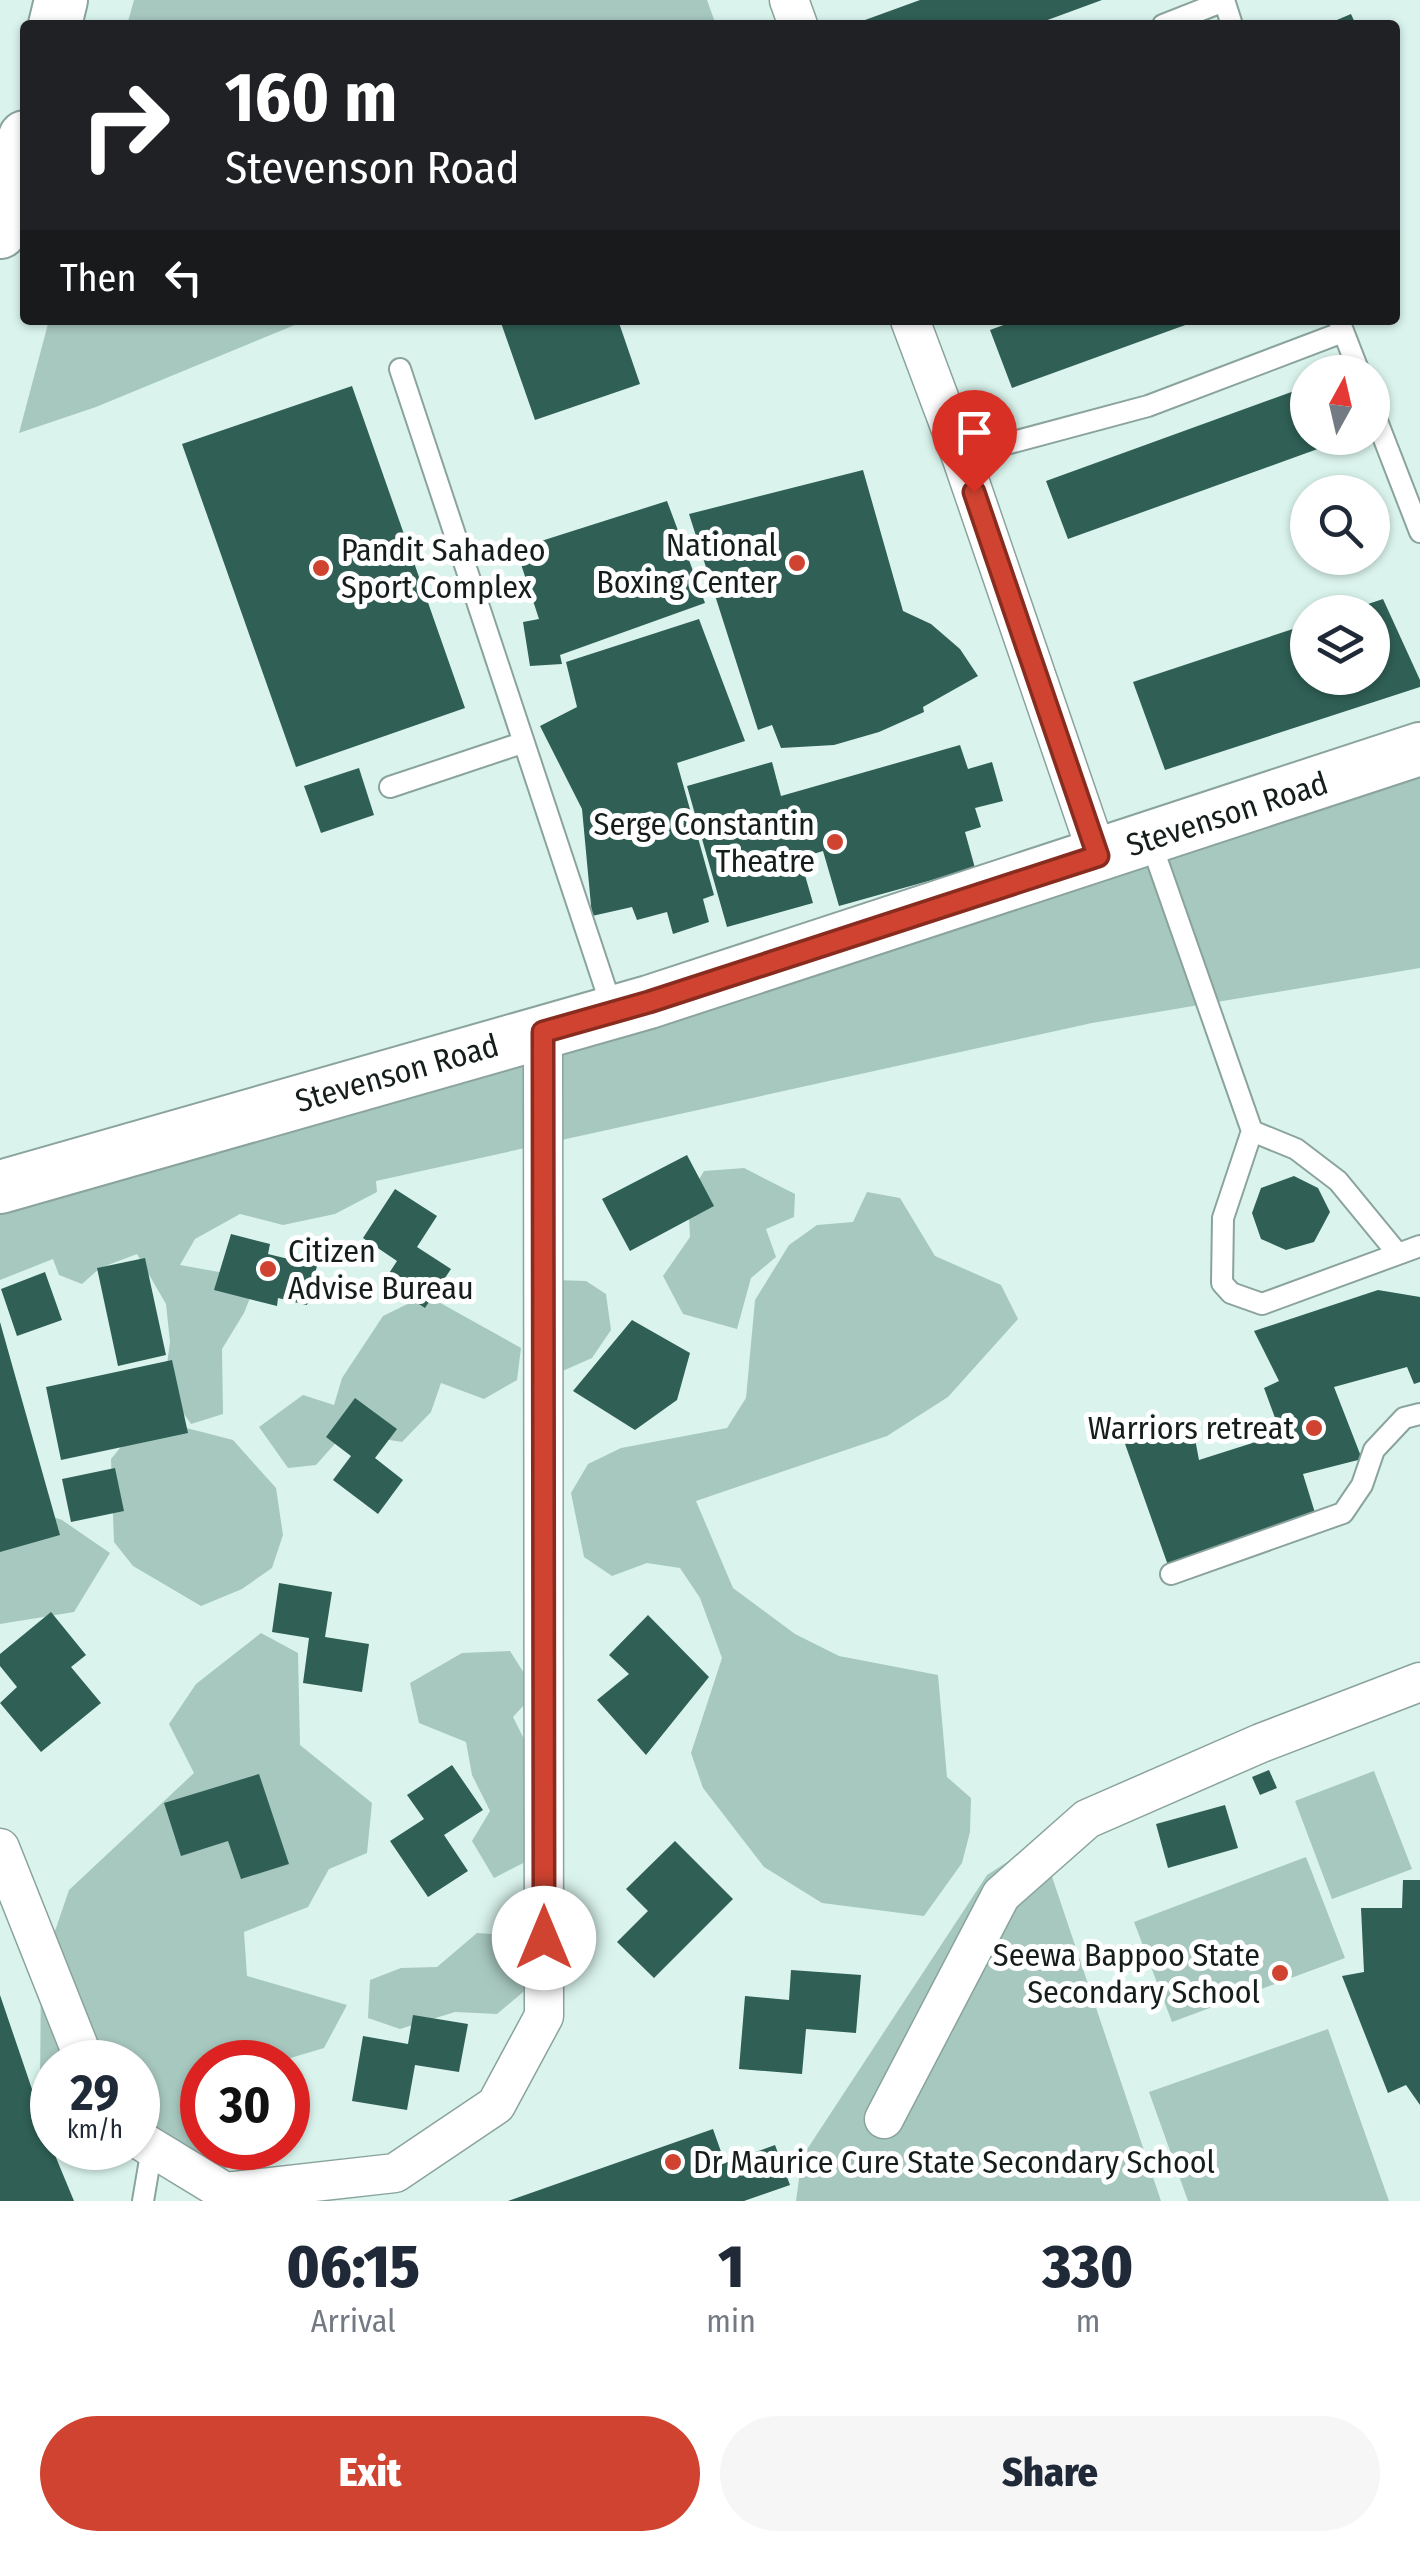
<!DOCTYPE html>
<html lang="en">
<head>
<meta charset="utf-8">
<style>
  :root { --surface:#fff; --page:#f6f6f7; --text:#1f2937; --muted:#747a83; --accent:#cf4330 }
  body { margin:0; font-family:"Fira Sans Condensed",sans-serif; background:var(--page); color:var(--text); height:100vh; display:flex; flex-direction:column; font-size:38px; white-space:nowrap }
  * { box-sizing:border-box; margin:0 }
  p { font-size:32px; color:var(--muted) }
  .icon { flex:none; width:55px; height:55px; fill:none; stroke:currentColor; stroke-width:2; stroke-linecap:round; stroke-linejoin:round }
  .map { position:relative; height:2201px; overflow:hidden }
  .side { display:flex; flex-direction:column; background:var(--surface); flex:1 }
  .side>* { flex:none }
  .top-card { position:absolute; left:20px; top:20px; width:1380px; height:305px; border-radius:10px; box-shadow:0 2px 8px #0004; background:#202124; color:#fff; overflow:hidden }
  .needle { width:65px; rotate:8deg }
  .buttons { position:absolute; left:1290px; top:355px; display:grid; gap:20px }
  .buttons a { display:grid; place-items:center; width:100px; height:100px; border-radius:50%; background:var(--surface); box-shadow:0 2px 8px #0004; font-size:50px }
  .speed { position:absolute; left:30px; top:2040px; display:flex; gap:20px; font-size:50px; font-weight:700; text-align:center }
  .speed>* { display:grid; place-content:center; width:130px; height:130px; border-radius:50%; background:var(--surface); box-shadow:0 2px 8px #0004; line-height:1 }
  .speed small { font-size:25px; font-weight:400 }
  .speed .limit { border:15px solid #d22; background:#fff; color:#111 }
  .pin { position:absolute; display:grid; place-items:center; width:85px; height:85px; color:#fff; margin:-102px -42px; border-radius:50% 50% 50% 0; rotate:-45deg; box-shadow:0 0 10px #0007 }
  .pin .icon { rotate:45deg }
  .me { position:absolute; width:110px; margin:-55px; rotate:0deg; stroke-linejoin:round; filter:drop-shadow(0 0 8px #0008) }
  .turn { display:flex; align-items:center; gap:35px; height:210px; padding:0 40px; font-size:45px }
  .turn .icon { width:130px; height:130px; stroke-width:2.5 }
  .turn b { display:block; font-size:70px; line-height:85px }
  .then { display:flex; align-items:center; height:95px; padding:0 40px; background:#0003; gap:20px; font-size:38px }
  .eta { display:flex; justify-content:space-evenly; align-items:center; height:170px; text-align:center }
  .eta b { font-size:60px; font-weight:800; line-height:70px }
  .cta { display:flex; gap:20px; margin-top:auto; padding:20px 40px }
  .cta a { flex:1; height:115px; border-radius:60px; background:var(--accent); color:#fff; font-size:40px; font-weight:800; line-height:115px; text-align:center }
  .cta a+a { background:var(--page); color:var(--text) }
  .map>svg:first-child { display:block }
</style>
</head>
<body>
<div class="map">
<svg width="1420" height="2201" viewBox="0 0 1420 2201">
  <rect width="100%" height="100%" fill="#daf4ed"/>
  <path fill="#a7c8bf" d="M134 0H707L716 25H127Z
    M49 320H307L96 407 19 433Z
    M1420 776V968L1092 1023 376 1181 377 1192 335 1214 283 1225 240 1214 195 1239 180 1265 219 1272 254 1288 244 1313 222 1349 223 1414 191 1424 164 1386 170 1342 166 1304 137 1254 100 1268 82 1284 59 1275 53 1259 0 1280V1212L543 1032 1103 882Z
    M744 1168 795 1194 794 1217 766 1229 776 1257 751 1278 737 1329 683 1314 663 1276 690 1237 688 1198 704 1171Z
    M867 1192 900 1198 935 1256 1001 1285 1018 1319 948 1397 887 1436 696 1501 733 1588 795 1634 839 1656 938 1675 947 1777 971 1798 970 1832 962 1863 924 1916 822 1903 764 1867 703 1788 691 1753 722 1658 700 1598 680 1568 647 1563 612 1576 584 1557 571 1493 588 1464 621 1448 727 1428 746 1398 755 1300 789 1245 817 1225 853 1222Z
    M556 1280 586 1281 606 1294 611 1330 592 1358 558 1373Z
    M426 1295 521 1348 517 1380 484 1399 441 1383 431 1412 402 1442 371 1437 349 1428 316 1465 288 1468 259 1427 303 1395 334 1405 342 1378 383 1316Z
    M175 1425 233 1440 276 1488 283 1535 272 1568 242 1589 201 1606 133 1566 114 1542 111 1459 138 1426Z
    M34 1510 62 1520 110 1553 74 1612 0 1624V1520Z
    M261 1633 298 1653 300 1745 372 1803 367 1853 329 1869 308 1907 244 1932 247 1976 347 2005 324 2048 277 2062H202V2148H282V2152L208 2173 138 2132V2062H52V2093L40 2087 41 1972 69 1890 194 1773 169 1724 196 1684Z
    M510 1651 536 1692 513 1717 534 1759 537 1856 494 1878 472 1841 490 1811 472 1775 466 1742 419 1723 410 1683 462 1653Z
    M1374 1771 1412 1869 1332 1899 1295 1801Z
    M1040 1841 1161 2201H796L802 2157 987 1875Z
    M1306 1857 1345 1958 1172 2022 1134 1922Z
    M477 1933 507 1935 535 1982 497 2014 455 2012 400 2029 368 2018 370 1980 401 1968 437 1967Z
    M1328 2029 1389 2201H1188L1149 2092Z"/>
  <path fill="#2f5f55" d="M920 0H1102L1034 25H867L865 20Z
    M1351 14 1356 25H1325Z
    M500 320H618L640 384 535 420Z
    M1017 320H1199L1012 388 990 330Z
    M352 386 465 708 296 767 182 444Z
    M1308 386V438H1348L1068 539 1046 481Z
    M863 470 903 611 931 624 960 649 978 676 923 707 924 712 879 732 834 745 781 748 772 725 758 730 689 514Z
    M667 501 705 603 560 655 562 664 530 666 523 622 539 619 516 549Z
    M1383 599 1420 680V687L1165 770 1133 682 1308 624V678H1372V612H1344Z
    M699 619 745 741 677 763 714 895 703 899 709 922 673 934 667 912 637 920 632 907 592 916 582 809 540 726 577 707 566 662Z
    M960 745 968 769 992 762 1003 801 975 808 981 827 965 832 975 868 839 906 823 851 800 858 813 903 727 927 687 786 772 762 781 796Z
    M359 768 374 815 321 833 304 786Z
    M687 1155 714 1206 630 1251 602 1199Z
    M1294 1176 1318 1188 1330 1212 1314 1242 1286 1250 1261 1239 1252 1213 1261 1188Z
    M395 1189 437 1216 417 1247 451 1269 425 1308 384 1281 397 1261 363 1238Z
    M231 1234 270 1244 268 1254 317 1266 307 1305 278 1298 277 1306 214 1290Z
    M145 1258 166 1355 118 1366 97 1268Z
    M45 1272 62 1320 17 1336 1 1289Z
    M1378 1290 1420 1297V1382L1414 1384 1407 1367 1334 1387 1362 1459 1303 1474 1316 1516 1170 1571 1124 1441 1192 1423 1199 1460 1281 1434 1264 1388 1279 1381 1254 1331Z
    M632 1320 690 1353 677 1400 635 1430 573 1391Z
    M0 1322 60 1535 0 1552Z
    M172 1360 188 1433 61 1460 46 1387Z
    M355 1398 397 1429 375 1458 403 1480 378 1514 333 1480 351 1456 326 1437Z
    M115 1468 124 1511 71 1522 62 1479Z
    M279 1583 332 1592 325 1637 369 1644 362 1692 303 1683 309 1638 272 1632Z
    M51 1612 86 1655 71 1667 101 1703 41 1752 0 1703 17 1687 0 1666V1654Z
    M648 1615 709 1677 646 1755 597 1700 629 1674 609 1655Z
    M452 1765 483 1810 444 1835 468 1871 428 1897 390 1841 424 1819 407 1795Z
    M1269 1770 1277 1788 1260 1795 1252 1777Z
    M259 1774 289 1864 241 1879 228 1841 181 1856 164 1803Z
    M1225 1805 1238 1848 1168 1868 1156 1824Z
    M675 1841 733 1899 654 1978 617 1942 648 1911 626 1889Z
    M1403 1880H1420V2105L1406 2085 1388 2093 1342 1976 1364 1972 1361 1908H1402Z
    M791 1970 861 1975 856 2033 806 2029 802 2074 739 2069 745 1996 789 2000Z
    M0 1995 52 2148 74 2201H0Z
    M413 2015 468 2024 459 2072 415 2065 407 2110 352 2101 363 2036 408 2044Z
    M713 2129 725 2163 775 2145 790 2185 744 2201H508Z"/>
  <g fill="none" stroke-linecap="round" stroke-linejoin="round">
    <g stroke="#8aa39d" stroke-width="24">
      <path id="lane" d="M1224 0 1232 25
        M1163 25 1224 1
        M1340 323 1359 372
        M400 369 613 1011
        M1372 408 1420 532
        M961 456 1148 406 1343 332
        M390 787 522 743
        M1150 840 1252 1131 1223 1218 1222 1283 1231 1293 1262 1304 1420 1246
        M1252 1131 1296 1149 1338 1181 1398 1254
        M1171 1574 1343 1513 1362 1485 1374 1450 1404 1418 1420 1414
        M143 2201 152 2148"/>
    </g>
    <g stroke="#8aa39d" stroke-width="41">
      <path id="street" d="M789 0 798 25
        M910 320 961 456 1098 856
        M0 1848 85 2062
        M884 2119 1001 1895 1087 1819 1261 1743 1420 1682
        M138 2139 225 2192 395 2173 496 2105 544 2016 543 1032"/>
    </g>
    <g stroke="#8aa39d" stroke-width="56">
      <path id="secondary" d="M55 25 61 0
        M0 232 25 137
        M0 1187 649 1002 1420 749"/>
    </g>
    <use href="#lane" stroke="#fff" stroke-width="20"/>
    <use href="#street" stroke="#fff" stroke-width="38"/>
    <use href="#secondary" stroke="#fff" stroke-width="52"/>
  </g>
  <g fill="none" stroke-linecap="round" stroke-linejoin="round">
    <g stroke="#872c1f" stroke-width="25">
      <path id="route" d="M544 1938 543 1032 649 1002 1098 856 974 492"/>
    </g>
    <use href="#route" stroke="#cf4330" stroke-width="18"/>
  </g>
  <g fill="#cf4330" stroke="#fff" stroke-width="4">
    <circle cx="797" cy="563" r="10"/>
    <circle cx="321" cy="568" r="10"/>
    <circle cx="835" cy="842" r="10"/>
    <circle cx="268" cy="1269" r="10"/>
    <circle cx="1314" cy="1428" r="10"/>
    <circle cx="1280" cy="1973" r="10"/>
    <circle cx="673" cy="2162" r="10"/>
  </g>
  <g text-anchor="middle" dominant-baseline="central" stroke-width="10" stroke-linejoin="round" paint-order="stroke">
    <g font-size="32" fill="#151e1c" stroke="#fff" text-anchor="end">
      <text x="777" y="545">National<tspan x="777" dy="37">Boxing Center</tspan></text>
      <text x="341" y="550" text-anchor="start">Pandit Sahadeo<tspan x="341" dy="37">Sport Complex</tspan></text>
      <text x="815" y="824">Serge Constantin<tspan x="815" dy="37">Theatre</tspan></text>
      <text x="288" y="1251" text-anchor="start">Citizen<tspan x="288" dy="37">Advise Bureau</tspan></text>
      <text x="1294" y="1428">Warriors retreat</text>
      <text x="1260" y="1955">Seewa Bappoo State<tspan x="1260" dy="37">Secondary School</tspan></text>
      <text x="693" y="2162" text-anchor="start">Dr Maurice Cure State Secondary School</text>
    </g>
    <g font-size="32" fill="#151e1c" stroke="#fff">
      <text transform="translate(1227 814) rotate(-18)">Stevenson Road</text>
      <text transform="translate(397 1073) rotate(-16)">Stevenson Road</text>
    </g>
  </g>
</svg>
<div class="buttons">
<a><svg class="needle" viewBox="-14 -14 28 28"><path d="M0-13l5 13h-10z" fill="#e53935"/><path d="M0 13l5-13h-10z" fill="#747a83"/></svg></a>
<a><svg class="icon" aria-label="search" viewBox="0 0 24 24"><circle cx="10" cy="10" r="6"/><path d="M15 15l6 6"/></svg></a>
<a><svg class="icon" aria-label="layers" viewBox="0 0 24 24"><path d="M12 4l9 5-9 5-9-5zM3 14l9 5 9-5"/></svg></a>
</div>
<div class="speed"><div>29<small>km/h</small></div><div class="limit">30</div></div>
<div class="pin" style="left:974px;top:492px;background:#d93025"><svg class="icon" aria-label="arrive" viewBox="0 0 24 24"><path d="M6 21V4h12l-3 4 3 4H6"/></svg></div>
<svg class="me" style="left:544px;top:1938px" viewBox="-20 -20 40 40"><circle r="19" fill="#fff"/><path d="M0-13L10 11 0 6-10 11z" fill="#cf4330"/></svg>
<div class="top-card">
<div class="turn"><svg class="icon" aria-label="right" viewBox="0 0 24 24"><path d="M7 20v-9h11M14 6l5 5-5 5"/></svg><div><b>160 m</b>Stevenson Road</div></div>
<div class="then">Then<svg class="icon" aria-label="left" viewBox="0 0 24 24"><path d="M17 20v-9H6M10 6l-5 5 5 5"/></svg></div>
</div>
</div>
<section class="side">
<div class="eta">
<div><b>06:15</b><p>Arrival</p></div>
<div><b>1</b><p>min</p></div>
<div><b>330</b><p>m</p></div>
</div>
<div class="cta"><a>Exit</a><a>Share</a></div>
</section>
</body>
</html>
